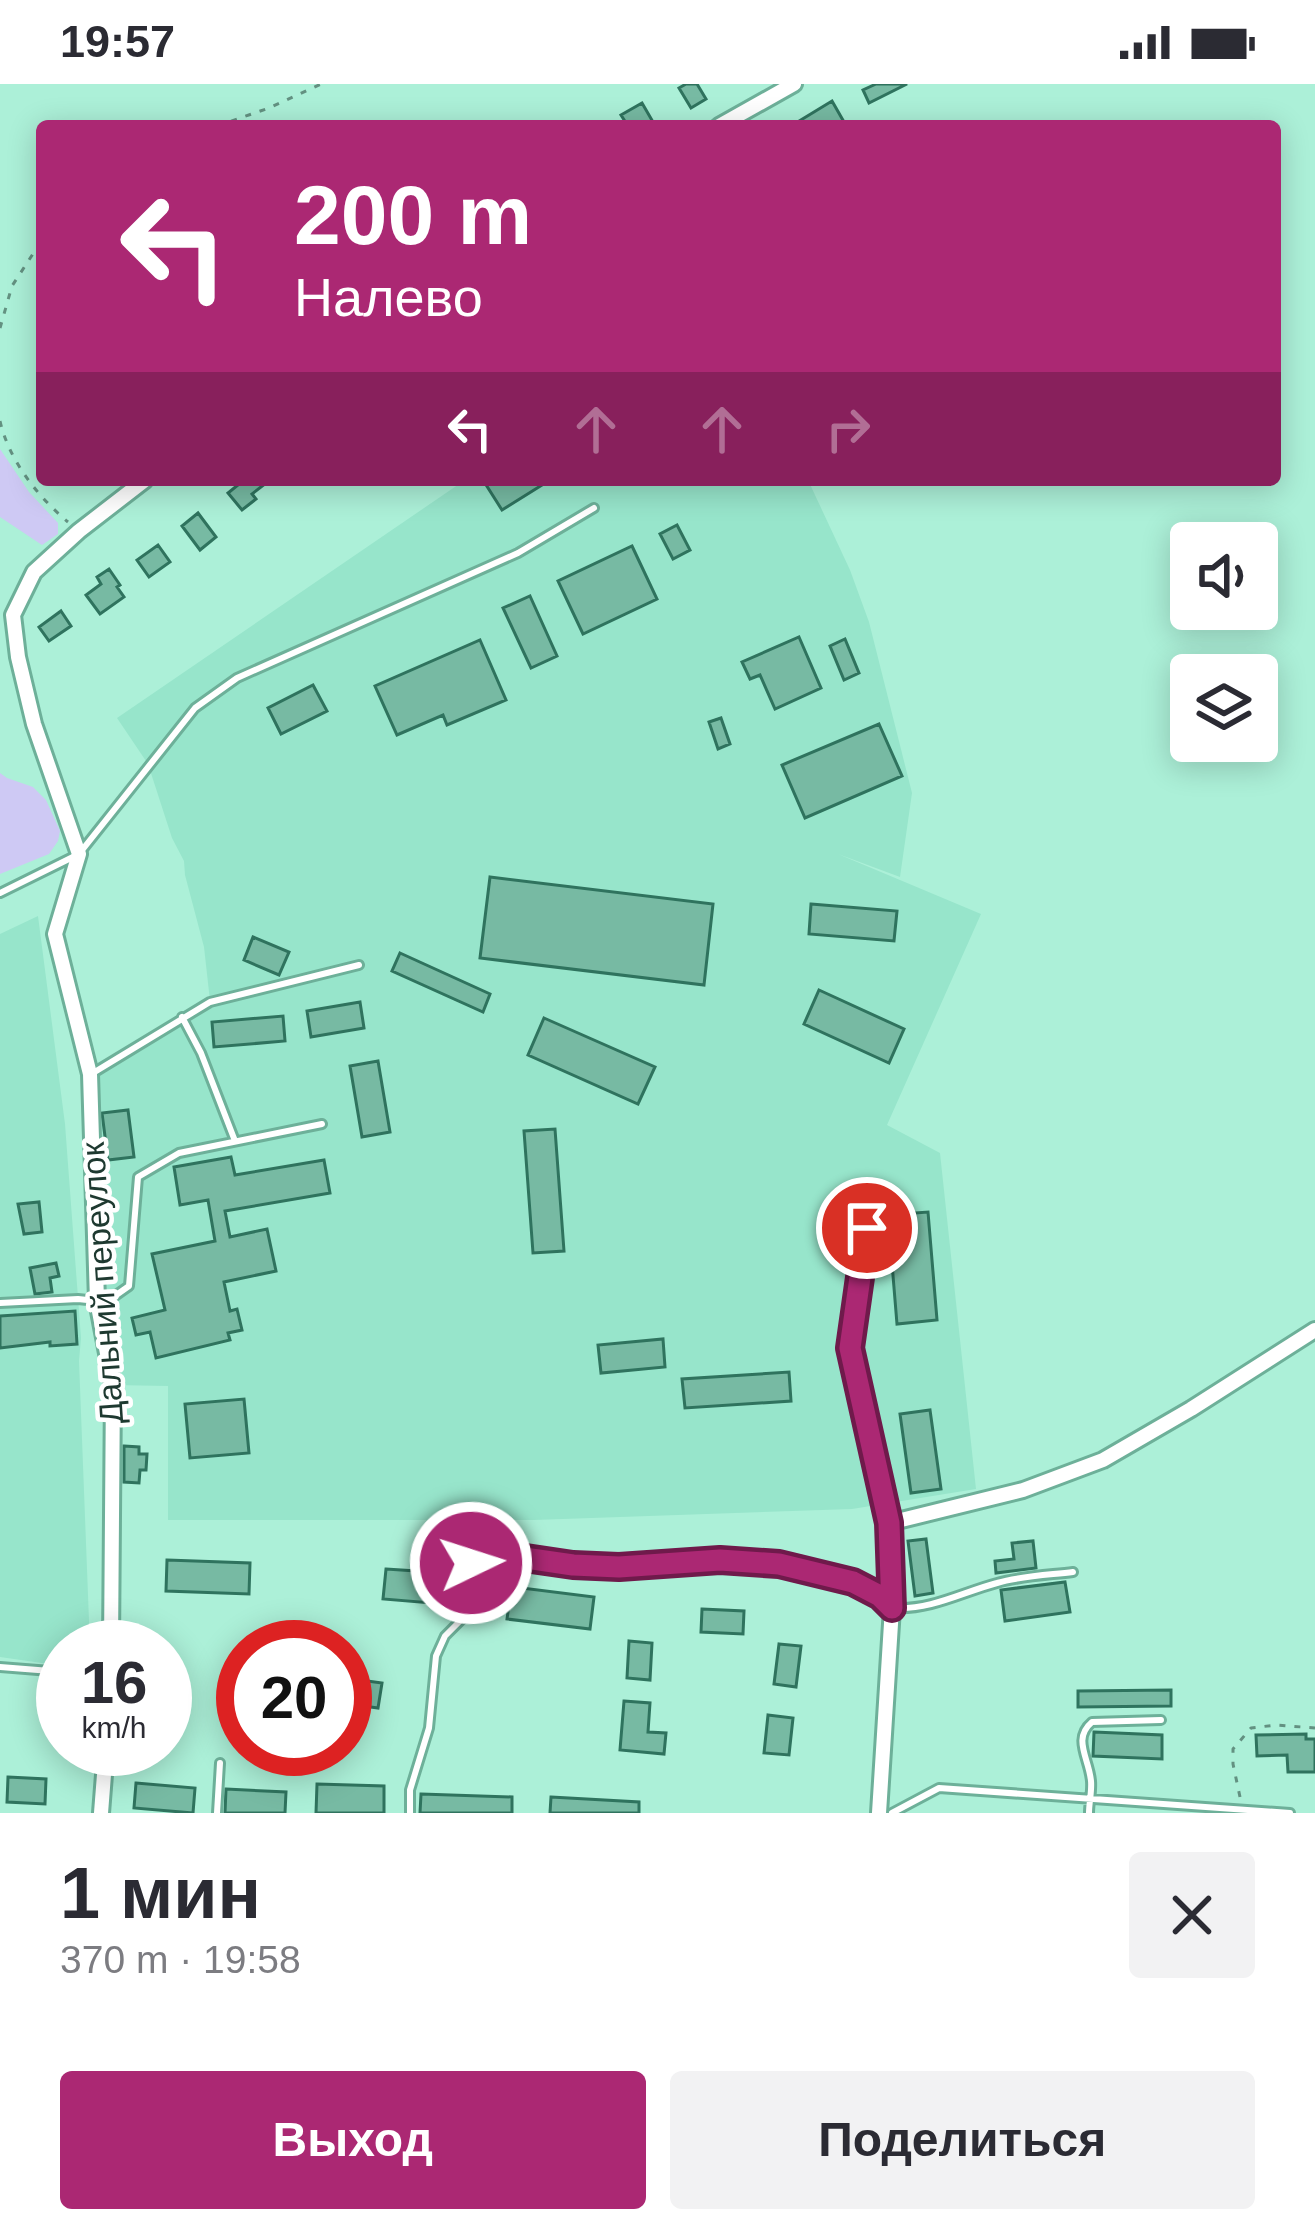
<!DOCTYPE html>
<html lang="ru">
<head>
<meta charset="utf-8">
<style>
  :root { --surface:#fff; --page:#f2f2f3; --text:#2b2b33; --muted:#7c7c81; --accent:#ab2873 }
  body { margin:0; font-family:Helvetica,sans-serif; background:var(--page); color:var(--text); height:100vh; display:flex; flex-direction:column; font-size:45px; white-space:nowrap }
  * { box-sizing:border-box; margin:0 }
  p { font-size:39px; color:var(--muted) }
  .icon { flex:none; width:66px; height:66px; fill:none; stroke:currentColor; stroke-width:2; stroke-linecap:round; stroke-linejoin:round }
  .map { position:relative; height:1729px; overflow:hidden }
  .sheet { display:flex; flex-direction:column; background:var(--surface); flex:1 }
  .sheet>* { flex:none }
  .hud { position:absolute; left:36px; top:36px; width:1245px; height:366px; border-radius:12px; box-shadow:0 6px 30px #0003; background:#ab2873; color:#fff; overflow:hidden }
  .tools { position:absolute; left:1170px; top:438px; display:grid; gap:24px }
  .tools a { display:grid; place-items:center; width:108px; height:108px; border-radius:12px; background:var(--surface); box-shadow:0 6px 30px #0003; font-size:60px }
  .speed { position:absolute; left:36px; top:1536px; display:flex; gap:24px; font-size:60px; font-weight:700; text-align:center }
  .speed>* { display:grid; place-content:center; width:156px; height:156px; border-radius:50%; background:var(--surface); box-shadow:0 6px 30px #0003; line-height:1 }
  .speed small { font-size:30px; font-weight:400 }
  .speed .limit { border:18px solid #d22; background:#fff; color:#111 }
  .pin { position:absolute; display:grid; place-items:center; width:102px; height:102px; color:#fff; margin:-51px; border:6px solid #fff; border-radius:50%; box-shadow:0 3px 12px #0007 }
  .me { position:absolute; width:132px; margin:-66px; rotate:86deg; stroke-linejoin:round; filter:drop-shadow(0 0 9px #0008) }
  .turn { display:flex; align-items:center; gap:42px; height:252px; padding:0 60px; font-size:54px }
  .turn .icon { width:156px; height:156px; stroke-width:2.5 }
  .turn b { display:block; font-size:84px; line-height:102px }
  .lanes { display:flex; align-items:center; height:114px; padding:0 60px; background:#0003; justify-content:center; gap:60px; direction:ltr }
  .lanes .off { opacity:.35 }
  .round { display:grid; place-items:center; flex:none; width:126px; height:126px; border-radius:12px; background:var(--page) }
  .summary { display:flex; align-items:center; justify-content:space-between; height:204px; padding:0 60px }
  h1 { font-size:72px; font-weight:700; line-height:90px }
  .action { display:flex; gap:24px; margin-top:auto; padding:24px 60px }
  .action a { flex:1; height:138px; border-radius:12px; background:var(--accent); color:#fff; font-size:48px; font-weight:700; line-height:138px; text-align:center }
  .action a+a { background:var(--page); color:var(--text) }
  .status { display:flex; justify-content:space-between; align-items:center; height:84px; padding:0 60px; background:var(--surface); direction:ltr }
  .status svg { height:33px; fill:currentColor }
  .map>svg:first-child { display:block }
</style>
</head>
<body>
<div class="status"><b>19:57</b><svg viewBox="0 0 49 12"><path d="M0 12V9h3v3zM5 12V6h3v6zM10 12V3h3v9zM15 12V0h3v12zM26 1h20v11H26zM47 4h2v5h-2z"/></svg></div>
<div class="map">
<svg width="1315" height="1729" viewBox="0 0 1315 1729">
  <rect width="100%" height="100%" fill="#acf0d8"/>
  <path fill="#97e5cb" d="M465 396H808L850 486 869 538 912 709 900 793 838 770 981 830 887 1041 940 1069 976 1405 852 1425 534 1436H168V1302L113 1301 92 1217 90 990 210 917 204 863 185 791 184 777 172 754 148 680 117 634Z
    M38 832 65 1040 81 1254 79 1277 90 1563H63V1582L0 1573V850Z"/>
  <path fill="#cec9f4" d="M0 365 29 408 58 439V450L42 461 0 433Z
    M0 689 7 694 33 703 46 716 60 747 58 757 49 770 0 790Z"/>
  <path fill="#77baa3" stroke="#2f735e" stroke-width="3" d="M686 0H697L706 15 691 24 679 4Z
    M876 0H907L869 19 863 6Z
    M832 17 844 38 837 42H791Z
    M642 19 653 38 647 42H628L621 31Z
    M244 396H270L252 410 256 415 242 426 228 409Z
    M483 396H550L502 426Z
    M198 429 216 453 200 466 182 442Z
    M677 441 690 466 673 475 660 450Z
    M158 461 170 478 149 493 137 476Z
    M632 462 657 515 583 550 558 497Z
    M109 485 120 501 117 503 124 513 100 530 86 511 101 500 97 493Z
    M530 512 557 572 531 584 503 524Z
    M61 527 71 542 49 557 39 543Z
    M799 553 821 604 775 625 760 591 750 595 742 578Z
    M845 555 859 589 844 596 830 562Z
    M480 556 506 616 447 641 443 631 397 651 375 602Z
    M313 601 327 627 281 650 268 624Z
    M721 634 730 660 718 665 709 638Z
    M879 640 902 692 805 734 782 681Z
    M490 793 713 820 704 901 480 874Z
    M811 820 897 827 894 857 809 850Z
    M253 853 289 868 279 891 244 876Z
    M400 869 490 910 483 928 392 887Z
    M819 906 904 945 889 979 804 940Z
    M360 918 364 944 311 953 307 927Z
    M283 932 285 957 214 963 212 938Z
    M544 934 655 983 638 1020 528 971Z
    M378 977 390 1048 362 1053 350 982Z
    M128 1026 134 1073 108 1076 102 1029Z
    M555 1045 564 1167 533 1169 524 1047Z
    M231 1073 235 1091 324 1076 330 1109 225 1127 230 1153 267 1145 276 1187 224 1198 230 1227 237 1225 242 1246 228 1249 230 1256 156 1274 150 1248 136 1251 132 1234 165 1226 152 1170 215 1157 208 1116 180 1121 174 1083Z
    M39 1118 42 1148 24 1150 18 1120Z
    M928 1128 937 1236 897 1240 888 1131Z
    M56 1179 59 1192 50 1194 52 1208 35 1210 30 1184Z
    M75 1227 77 1260 50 1262V1258L0 1264V1232Z
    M663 1255 665 1283 601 1289 598 1261Z
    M789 1288 791 1317 685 1324 682 1295Z
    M244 1315 249 1369 190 1374 185 1320Z
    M930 1326 941 1405 911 1409 900 1330Z
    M124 1362 139 1363V1370H147L146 1386H140L139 1399 124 1398Z
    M926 1455 933 1509 915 1512 908 1457Z
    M1033 1457 1036 1484 996 1489 995 1477 1014 1475 1012 1459Z
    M167 1476 250 1479 249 1510 166 1507Z
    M386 1485 446 1489 444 1502 433 1501 431 1519 383 1515Z
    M1065 1498 1070 1528 1005 1537 1001 1506Z
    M491 1500 594 1513 590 1545 507 1535 509 1521 488 1519Z
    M702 1525 744 1527 743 1550 701 1548Z
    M629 1557 652 1559 650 1596 627 1594Z
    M779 1560 801 1562 796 1603 774 1600Z
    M360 1596 382 1599 378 1624 356 1621Z
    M1171 1606V1622L1078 1623V1607Z
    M624 1617 650 1619 648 1648 666 1649 664 1670 620 1666Z
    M768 1631 793 1634 789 1671 764 1669Z
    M1094 1648 1162 1651V1675L1093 1672Z
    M1306 1650V1655H1315V1688H1288L1287 1671 1257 1672 1256 1651Z
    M8 1693 46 1695 45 1720 7 1718Z
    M136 1699 195 1704 193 1729 134 1724Z
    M317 1700 384 1702V1729H316Z
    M226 1705 286 1708 285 1729H225Z
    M421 1710 512 1713V1729H420Z
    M551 1713 639 1718V1729H550Z"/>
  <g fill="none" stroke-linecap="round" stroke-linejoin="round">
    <g stroke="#6db099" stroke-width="12">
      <path id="service" d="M0 809 79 770 195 624 237 594 518 469 594 424
        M182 933 201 969 235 1057
        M93 989 210 918 359 881
        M0 1219 78 1215 97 1217 112 1214 129 1202 138 1093 179 1069 322 1040
        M895 1524C931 1526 963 1508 997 1499 1021 1492 1048 1491 1073 1488
        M0 1583 63 1588
        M217 1729 220 1679
        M410 1729V1706L429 1644 436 1572 445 1552 461 1536 471 1479 481 1470
        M892 1729 939 1704 1290 1729
        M1089 1729C1089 1719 1092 1707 1091 1697 1089 1674 1072 1655 1092 1638L1161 1636"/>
    </g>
    <g stroke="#6db099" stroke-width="20">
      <path id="minor" d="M719 42 794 0
        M867 1143 851 1264 889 1439
        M484 1468 539 1478 619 1483 720 1476 779 1480 853 1498 880 1512 892 1524
        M111 1563 113 1301 97 1217 90 990 55 850 79 770 34 640 18 573 13 531 34 488 79 447 145 396
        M101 1729 106 1665
        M879 1729 892 1524 889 1439 1023 1406 1103 1376 1191 1325 1315 1246"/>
    </g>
    <path stroke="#639181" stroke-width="3" stroke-dasharray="6 9" stroke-linecap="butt" d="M217 42 269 24 321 0
      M0 244 12 202 42 156
      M0 337C9 376 37 412 68 438
      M1240 1713 1233 1680V1665L1251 1644 1276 1641 1315 1644"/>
    <use href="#service" stroke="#fff" stroke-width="6"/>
    <use href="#minor" stroke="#fff" stroke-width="14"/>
  </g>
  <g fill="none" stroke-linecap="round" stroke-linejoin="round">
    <g stroke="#6f1a4b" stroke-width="30">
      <path id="route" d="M471 1479 476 1472 484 1468 573 1481 619 1483 720 1476 779 1480 853 1498 880 1512 892 1524 889 1439 850 1264 867 1144"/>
    </g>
    <use href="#route" stroke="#ab2873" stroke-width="21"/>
  </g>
  <g text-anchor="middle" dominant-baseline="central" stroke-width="9" stroke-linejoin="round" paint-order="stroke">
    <g font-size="33" fill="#1e3930" stroke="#fff">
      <text transform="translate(102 1199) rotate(-94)">Дальний переулок</text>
    </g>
  </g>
</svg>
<div class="tools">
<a><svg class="icon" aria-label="sound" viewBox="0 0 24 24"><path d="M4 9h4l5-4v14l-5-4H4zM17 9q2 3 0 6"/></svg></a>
<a><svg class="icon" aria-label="layers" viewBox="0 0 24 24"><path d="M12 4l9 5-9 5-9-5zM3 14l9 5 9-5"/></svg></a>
</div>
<div class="speed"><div>16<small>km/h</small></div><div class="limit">20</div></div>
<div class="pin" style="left:867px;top:1144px;background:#d93025"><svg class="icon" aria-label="arrive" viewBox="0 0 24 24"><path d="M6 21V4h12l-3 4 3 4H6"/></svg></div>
<svg class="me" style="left:471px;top:1479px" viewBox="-20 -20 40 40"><circle r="17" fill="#ab2873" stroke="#fff" stroke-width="3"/><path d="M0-11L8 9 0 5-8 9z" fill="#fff"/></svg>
<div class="hud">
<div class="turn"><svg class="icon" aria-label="left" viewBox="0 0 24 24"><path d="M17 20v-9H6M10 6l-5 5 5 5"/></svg><div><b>200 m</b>Налево</div></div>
<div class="lanes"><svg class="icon" aria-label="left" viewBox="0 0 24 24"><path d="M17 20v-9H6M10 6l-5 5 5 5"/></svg><svg class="icon off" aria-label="ahead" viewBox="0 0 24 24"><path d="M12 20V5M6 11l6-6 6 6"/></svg><svg class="icon off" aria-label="ahead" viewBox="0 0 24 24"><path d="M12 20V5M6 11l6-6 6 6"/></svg><svg class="icon off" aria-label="right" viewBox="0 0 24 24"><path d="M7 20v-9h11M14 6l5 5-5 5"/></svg></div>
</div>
</div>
<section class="sheet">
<div class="summary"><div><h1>1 мин</h1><p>370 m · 19:58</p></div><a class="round"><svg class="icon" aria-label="close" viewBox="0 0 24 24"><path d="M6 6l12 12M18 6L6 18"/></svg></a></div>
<div class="action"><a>Выход</a><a>Поделиться</a></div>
</section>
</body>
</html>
